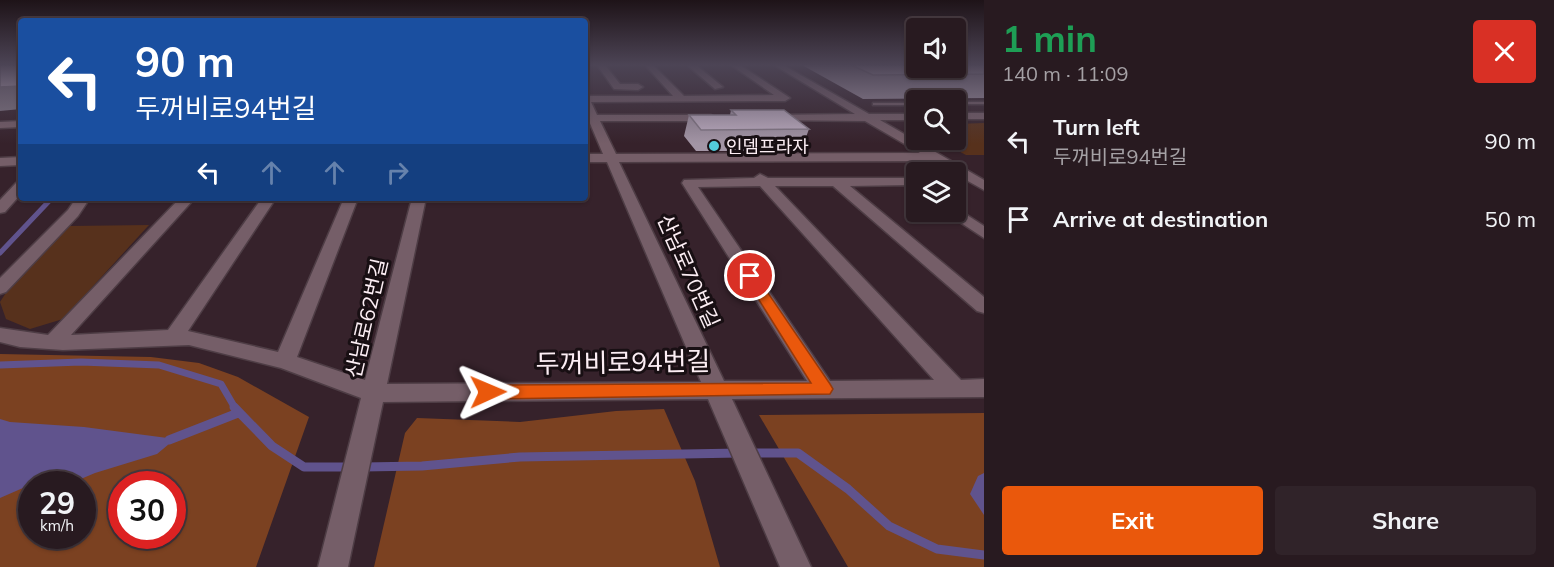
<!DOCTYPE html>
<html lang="en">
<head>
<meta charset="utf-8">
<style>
  :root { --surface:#281a20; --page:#302329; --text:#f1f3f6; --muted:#a5a1a5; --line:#44383e; --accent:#ea580c }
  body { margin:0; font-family:Mulish,"Noto Sans KR",sans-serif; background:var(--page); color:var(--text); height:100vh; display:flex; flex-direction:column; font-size:22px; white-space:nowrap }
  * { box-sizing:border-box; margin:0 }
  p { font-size:20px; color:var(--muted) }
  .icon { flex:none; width:33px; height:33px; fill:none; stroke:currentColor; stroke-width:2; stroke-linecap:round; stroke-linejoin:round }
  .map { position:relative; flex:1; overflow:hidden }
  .side { display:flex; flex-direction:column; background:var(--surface); width:570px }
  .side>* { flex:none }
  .hud { position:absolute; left:18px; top:18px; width:570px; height:183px; border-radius:6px; box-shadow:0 2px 4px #0004,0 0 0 2px var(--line); background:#1a4fa0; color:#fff; overflow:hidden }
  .fabs { position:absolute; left:906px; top:18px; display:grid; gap:12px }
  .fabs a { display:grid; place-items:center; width:60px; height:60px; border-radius:6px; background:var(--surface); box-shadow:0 2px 4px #0004,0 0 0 2px var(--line); font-size:30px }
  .speed { position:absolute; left:18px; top:471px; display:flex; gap:12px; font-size:30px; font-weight:700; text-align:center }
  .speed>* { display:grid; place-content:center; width:78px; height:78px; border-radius:50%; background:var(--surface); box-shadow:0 2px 4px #0004,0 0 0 2px var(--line); line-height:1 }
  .speed small { font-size:15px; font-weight:400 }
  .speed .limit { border:9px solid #d22; background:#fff; color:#111 }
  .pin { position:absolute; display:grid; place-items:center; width:51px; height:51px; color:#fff; margin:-26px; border:3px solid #fff; border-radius:50%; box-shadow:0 2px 6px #0007 }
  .me { position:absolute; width:66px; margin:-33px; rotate:89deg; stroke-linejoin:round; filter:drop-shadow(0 0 4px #0008) }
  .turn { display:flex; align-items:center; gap:21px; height:126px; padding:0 18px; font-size:27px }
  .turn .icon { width:78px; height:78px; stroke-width:2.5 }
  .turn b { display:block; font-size:42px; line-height:51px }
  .lanes { display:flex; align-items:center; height:57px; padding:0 18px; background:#0003; justify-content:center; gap:30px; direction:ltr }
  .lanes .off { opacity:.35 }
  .round { display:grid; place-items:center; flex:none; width:63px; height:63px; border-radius:6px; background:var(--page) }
  .summary { display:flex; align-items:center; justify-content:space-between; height:102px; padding:0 18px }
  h1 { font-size:36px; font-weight:700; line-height:45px; color:#1e9e55 }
  .cta { display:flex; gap:12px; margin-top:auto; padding:12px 18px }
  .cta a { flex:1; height:69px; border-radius:6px; background:var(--accent); color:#fff; font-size:24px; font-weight:700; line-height:69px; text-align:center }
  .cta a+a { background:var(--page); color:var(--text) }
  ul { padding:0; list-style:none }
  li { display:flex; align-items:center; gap:18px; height:78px; padding:0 18px }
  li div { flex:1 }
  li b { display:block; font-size:22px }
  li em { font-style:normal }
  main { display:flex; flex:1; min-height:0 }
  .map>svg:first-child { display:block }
</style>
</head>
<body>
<main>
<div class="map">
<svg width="984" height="567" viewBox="0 0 984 567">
  <rect width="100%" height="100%" fill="#36222b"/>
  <path fill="#57311c" d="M984 123V155H966L937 140H956V124Z
    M149 225 63 319 30 329 6 319 0 302 11 285 70 226Z"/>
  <path fill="#7b4121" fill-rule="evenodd" d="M0 354 151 357 199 363 238 377 309 417 256 567H0ZM32 484H82V536H32ZM122 484H172V536H122Z
    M664 409 695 481 720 567H374L405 433 417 418 520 422 616 411Z
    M984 413V567H848L759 415Z"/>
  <path fill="#60538d" d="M0 419 10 422 84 427 175 439 157 454 95 473 69 484H32L0 498Z
    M984 473V515L970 494 978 476Z"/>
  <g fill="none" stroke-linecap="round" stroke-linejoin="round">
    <path stroke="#60538d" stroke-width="5" d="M0 253 52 198"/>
    <path stroke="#60538d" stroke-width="7" d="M0 365 81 362 159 365 221 384 235 408"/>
    <path stroke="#60538d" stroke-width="9" d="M234 407 272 446 304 467H349
      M169 440 238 413
      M749 453H798L848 489 889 526 937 549 984 555
      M363 467 422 466 520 457 739 453"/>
    <g stroke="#4e3d45" stroke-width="3">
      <path id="lane" d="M956 102H984V104H956Z
        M875 103H916V105H873V103Z"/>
    </g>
    <g stroke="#4e3d45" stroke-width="3">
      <path id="street" d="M597 65H605L620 84H638L643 87 638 90 614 89Z
        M645 65H653L684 96 774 95 731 65H740L790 98 785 101 591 102 597 115H711L716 118 711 121H600L616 154 920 153 865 121 767 120 766 118 771 115 855 114 774 65H783L869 114H916V120H880L984 180V190L932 161 619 162 724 381H807L682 183 684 180 754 178 760 174 768 178H916V189L908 185 850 186 984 297V313L977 311 833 186H775L961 380 984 379V397L732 399 811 567H780L708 399 383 402 348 567H318L361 398 281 368 189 345 63 350 20 347 0 342V328L48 335 180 198H195L71 335 168 330 262 198H276L188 331 278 352 344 198H358L297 357 365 380 412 198H426L387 384 701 382 607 162H585V154H603L589 121H585V96H673ZM760 186 934 380 830 381 698 187Z
        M687 65H696L723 87 715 89Z
        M956 113H984V119H956Z
        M21 121V127L0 128V122Z
        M21 157V165L0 166V158Z
        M21 182V194L5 212 0 213V200L16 183Z
        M76 198H90L78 216 6 292 0 294V278L68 210Z
        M956 208 984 226V238L949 215 947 212H956Z"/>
    </g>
    <use href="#lane" fill="#755e68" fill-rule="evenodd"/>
    <use href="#street" fill="#755e68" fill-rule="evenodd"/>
  </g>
  <path fill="#a395a5" d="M802 65H984V98L863 99Z
    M731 110 809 129 801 151H696L684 136 689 115H730Z"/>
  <path fill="#847986" d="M21 86V109L0 111V87Z"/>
  <path fill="#bdadc0" stroke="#847986" stroke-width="1.5" d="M0 65H21V86L0 87Z
    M851 65H916V68H956V65H984V74L873 75Z
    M731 110H784L809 129 701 130 689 115H736Z"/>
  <linearGradient id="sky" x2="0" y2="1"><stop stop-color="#1e1318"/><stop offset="0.45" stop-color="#4c4455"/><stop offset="1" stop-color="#4c4455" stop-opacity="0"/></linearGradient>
  <rect width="984" height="144" fill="url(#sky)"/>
  <path fill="#ea580c" stroke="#983908" stroke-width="1.5" d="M750 272 755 274 830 384 833 389 830 394 488 399 482 397 479 392 482 387 488 385 811 383 744 276Z"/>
  <circle fill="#53cbdb" stroke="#180f13" stroke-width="2" cx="714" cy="146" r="6"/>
  <g text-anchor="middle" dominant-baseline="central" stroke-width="6" stroke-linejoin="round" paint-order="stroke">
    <g font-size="18" fill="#fceef4" stroke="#180f13" text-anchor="start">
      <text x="726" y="146">인뎀프라자</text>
    </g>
    <g font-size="21" fill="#fceef4" stroke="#180f13">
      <text transform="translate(689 271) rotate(66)">산남로70번길</text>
      <text transform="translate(366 318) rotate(-77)">산남로62번길</text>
    </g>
    <g font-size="26" fill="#fceef4" stroke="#180f13">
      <text transform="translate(623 362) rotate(-1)">두꺼비로94번길</text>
    </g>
  </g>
</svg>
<div class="fabs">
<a><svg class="icon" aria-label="sound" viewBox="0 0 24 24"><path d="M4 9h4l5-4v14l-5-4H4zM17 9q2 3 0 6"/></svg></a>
<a><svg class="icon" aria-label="search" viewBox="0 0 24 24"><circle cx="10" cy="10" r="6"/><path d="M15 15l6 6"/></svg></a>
<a><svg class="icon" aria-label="layers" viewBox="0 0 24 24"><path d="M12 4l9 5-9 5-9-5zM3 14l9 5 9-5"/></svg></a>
</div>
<div class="speed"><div>29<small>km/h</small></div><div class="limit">30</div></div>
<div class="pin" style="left:750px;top:276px;background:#d93025"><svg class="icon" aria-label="arrive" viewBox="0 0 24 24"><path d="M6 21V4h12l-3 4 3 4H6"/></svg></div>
<svg class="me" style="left:488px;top:392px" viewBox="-20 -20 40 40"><path d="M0-17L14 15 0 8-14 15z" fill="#ea580c" stroke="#fff" stroke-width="4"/></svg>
<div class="hud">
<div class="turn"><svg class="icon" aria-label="left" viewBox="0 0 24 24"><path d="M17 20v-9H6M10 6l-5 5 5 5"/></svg><div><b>90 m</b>두꺼비로94번길</div></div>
<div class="lanes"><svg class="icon" aria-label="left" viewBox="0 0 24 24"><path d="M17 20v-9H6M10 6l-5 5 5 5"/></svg><svg class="icon off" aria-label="ahead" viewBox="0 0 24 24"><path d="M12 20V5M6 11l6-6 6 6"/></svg><svg class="icon off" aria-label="ahead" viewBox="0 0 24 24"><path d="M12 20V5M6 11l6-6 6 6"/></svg><svg class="icon off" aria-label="right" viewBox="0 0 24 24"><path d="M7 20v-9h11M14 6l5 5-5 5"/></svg></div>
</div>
</div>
<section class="side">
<div class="summary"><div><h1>1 min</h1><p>140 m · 11:09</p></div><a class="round" style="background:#d93025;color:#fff"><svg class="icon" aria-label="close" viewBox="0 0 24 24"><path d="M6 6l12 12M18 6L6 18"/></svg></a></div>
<ul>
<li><svg class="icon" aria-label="left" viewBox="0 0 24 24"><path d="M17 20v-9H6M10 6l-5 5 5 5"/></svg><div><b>Turn left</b><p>두꺼비로94번길</p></div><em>90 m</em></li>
<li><svg class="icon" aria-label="arrive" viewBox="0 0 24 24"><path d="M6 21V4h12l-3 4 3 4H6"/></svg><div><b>Arrive at destination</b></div><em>50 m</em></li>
</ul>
<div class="cta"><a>Exit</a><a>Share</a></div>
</section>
</main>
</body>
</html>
